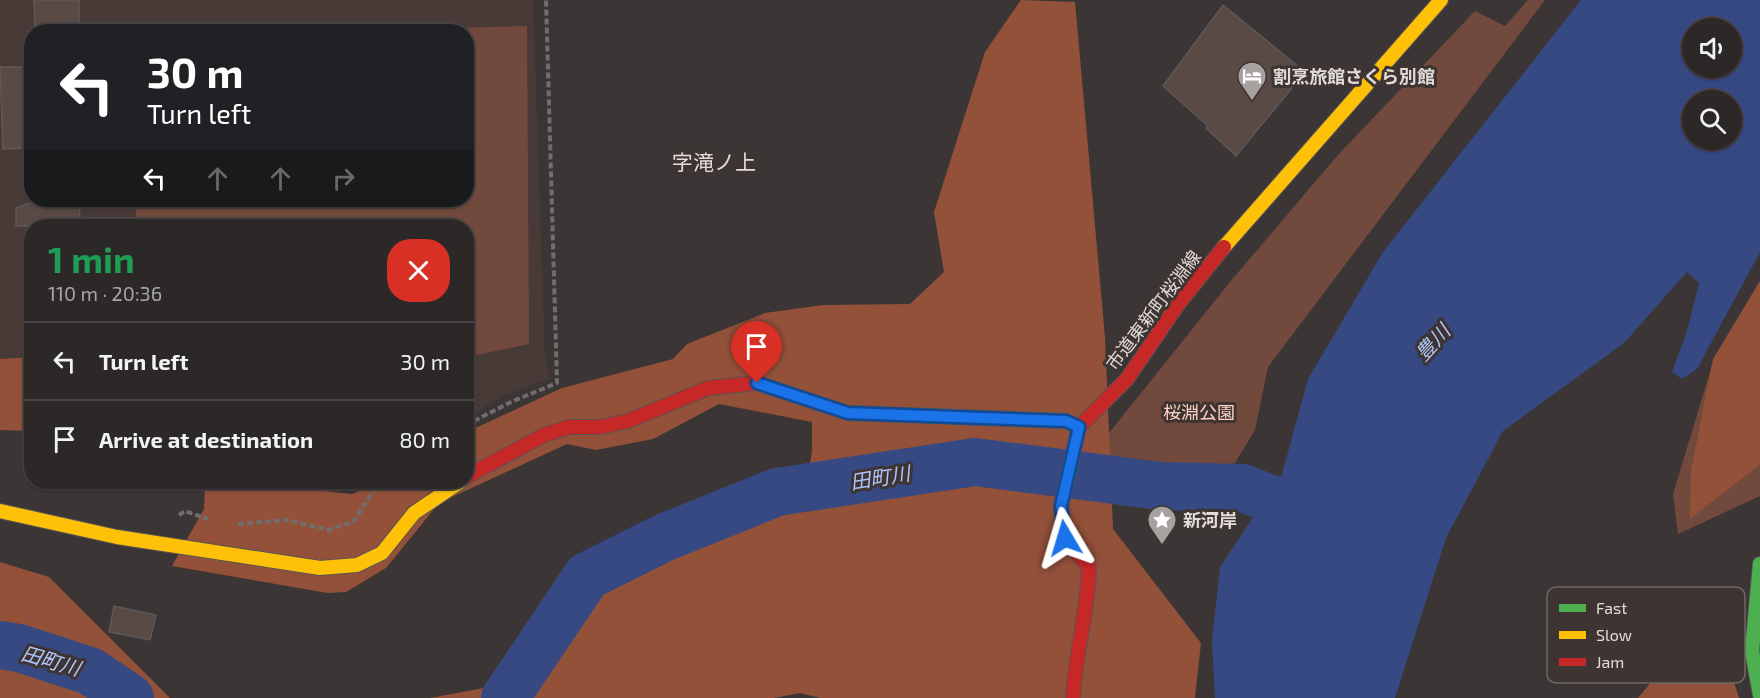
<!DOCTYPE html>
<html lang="en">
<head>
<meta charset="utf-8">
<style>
  :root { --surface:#2c2828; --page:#383434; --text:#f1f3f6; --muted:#a6a6a8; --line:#484445 }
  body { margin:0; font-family:"Exo 2","Noto Sans JP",sans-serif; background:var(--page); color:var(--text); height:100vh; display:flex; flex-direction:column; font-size:22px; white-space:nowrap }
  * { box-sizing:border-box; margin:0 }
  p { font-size:20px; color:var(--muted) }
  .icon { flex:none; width:33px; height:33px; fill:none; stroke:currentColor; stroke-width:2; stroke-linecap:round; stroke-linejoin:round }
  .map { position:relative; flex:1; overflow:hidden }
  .panel { position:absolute; left:24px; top:219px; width:450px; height:270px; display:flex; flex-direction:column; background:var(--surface); border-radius:24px; box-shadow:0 2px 4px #0004,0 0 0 2px var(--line) }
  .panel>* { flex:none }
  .top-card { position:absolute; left:24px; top:24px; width:450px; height:183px; border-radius:24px; box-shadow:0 2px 4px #0004,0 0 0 2px var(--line); background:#202124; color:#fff; overflow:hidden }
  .tools { position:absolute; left:1682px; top:18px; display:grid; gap:12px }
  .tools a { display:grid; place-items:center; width:60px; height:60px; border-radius:50%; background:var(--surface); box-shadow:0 2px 4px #0004,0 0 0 2px var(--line); font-size:30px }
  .pin { position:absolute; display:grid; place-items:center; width:51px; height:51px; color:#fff; margin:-62px -26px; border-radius:50% 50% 50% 0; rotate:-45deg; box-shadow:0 0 6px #0007 }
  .pin .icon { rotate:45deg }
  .me { position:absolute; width:66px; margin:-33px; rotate:353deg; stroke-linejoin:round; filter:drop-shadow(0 0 4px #0008) }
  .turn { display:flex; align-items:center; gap:21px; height:126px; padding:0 24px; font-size:27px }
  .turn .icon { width:78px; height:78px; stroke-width:2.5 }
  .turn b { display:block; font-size:42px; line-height:51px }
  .lanes { display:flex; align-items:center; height:57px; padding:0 24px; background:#0003; justify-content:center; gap:30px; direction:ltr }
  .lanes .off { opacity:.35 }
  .round { display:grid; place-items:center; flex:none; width:63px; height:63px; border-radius:24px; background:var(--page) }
  .overview { display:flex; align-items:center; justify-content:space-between; height:102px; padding:0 24px }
  h1 { font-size:36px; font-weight:700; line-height:45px; color:#1e9e55 }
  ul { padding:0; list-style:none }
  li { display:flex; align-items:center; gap:18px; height:78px; padding:0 24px; border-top:2px solid var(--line) }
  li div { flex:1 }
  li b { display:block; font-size:22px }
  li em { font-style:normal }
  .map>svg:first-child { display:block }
</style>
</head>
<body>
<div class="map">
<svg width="1760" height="698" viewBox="0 0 1760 698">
  <rect width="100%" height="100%" fill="#3b3635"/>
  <path fill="#483a36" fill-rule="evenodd" d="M0 0H533L545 355 549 379 505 395 467 417 466 226H32L31 427 0 425ZM32 32H466V200H32Z
    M239 482H356L338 492Z"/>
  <path fill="#724a3d" d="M1528 0H1545L1268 367 1255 430 1235 463C1186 472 1154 467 1106 460L1096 437 1109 433 1230 282 1337 156 1475 11 1505 26Z
    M527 26 529 344 467 357 466 226H136V200H466V32L354 31Z
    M1760 281V496L1678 534 1673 494 1714 359Z"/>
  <path fill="#93513a" d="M1021 0 1075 2 1105 337 1113 529 1201 643 1195 698H820L800 693 774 698H430L500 685 589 588 713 504 808 474 812 451V422L719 404 653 439 596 450 567 444 439 503 386 568 346 592 328 593 172 566 204 509 205 482H239L352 494 382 482H466L467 432 562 388 673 359 687 344 765 313 823 305 910 304 944 272 934 212 985 52Z
    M1760 281V464L1690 519 1691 471 1713 359Z
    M31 357V431L0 430V359Z
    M0 562 49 577 170 698H0Z
    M1716 626 1739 698H1638L1684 643Z"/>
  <path fill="#364982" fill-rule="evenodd" d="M1581 0H1760V252L1697 369 1682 379 1672 372 1687 331 1699 283 1687 272 1624 343 1503 431 1446 538 1395 698H1215L1212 641 1220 567 1282 474 1308 379 1383 252ZM1692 28H1731V68H1692ZM1692 100H1731V140H1692Z"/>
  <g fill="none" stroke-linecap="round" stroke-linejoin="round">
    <path stroke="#364982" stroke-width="48" d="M0 645 19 648 90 671 130 698
      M505 698 587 576 663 538 777 492 975 462 1160 486 1243 488 1328 522"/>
  </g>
  <path fill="#594a46" stroke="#5d5957" stroke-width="1.5" d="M34 0H79V32H35Z
    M1223 5 1305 72 1236 156 1206 128 1208 126 1163 86Z
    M0 67H32V148L3 149Z
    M37 200H79L80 226H16V208Z
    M114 606 156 615 150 640 109 632Z"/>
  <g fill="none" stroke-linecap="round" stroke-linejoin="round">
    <g stroke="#585453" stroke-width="16">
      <path id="fast" d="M932 416 1066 421 1079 427
        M1760 564 1752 651 1760 695"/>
    </g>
    <g stroke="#585453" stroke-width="16">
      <path id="slow" d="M1224 247 1441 0
        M0 511 117 537 320 568 357 565 382 553 414 513 460 482"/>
    </g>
    <g stroke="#585453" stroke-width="16">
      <path id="jam" d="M466 477 544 435 569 427H600L628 421 708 388 757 383 848 413 932 416
        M1073 698C1075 654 1088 612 1089 568L1065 538 1061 506 1079 427 1127 379 1179 303 1224 247"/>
    </g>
    <path stroke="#716d6c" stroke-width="4" stroke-dasharray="6 3" stroke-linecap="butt" d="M466 425 511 402 557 383 546 0
      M179 515 185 511 208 519
      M238 524 287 520 329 530 354 521 379 482"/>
    <use href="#fast" stroke="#4caf50" stroke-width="14"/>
    <use href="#slow" stroke="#ffc107" stroke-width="14"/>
    <use href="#jam" stroke="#c62828" stroke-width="14"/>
  </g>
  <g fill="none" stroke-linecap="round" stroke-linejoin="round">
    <g stroke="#114b97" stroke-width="15">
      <path id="route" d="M757 383 848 413 1066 421 1079 427 1061 506 1065 538"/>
    </g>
    <use href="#route" stroke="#1a73e8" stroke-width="10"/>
  </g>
  <defs>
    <g id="hotel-pin" transform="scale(1.5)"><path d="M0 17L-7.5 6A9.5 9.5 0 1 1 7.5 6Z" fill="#a7a2a0" stroke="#3e3532"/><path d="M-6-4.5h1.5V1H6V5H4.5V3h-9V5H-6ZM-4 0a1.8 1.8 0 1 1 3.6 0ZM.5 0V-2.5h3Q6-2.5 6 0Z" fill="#fff"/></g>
    <g id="sight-pin" transform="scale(1.5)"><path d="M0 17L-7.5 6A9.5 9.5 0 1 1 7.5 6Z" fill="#a7a2a0" stroke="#3e3532"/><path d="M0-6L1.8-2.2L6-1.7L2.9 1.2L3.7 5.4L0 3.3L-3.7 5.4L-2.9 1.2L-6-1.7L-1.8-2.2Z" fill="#fff"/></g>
  </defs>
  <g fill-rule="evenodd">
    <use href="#hotel-pin" x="1252" y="76"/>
    <use href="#sight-pin" x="1162" y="520"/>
  </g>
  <g text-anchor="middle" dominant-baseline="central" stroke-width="6" stroke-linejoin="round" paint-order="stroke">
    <g font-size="18" font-weight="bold" fill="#e1dcda" stroke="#3e3532" text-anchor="start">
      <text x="1273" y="76">割烹旅館さくら別館</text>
      <text x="1183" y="520">新河岸</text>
    </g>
    <g font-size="18" fill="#e1dcda" stroke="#3e3532">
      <text transform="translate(1153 310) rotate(-53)">市道東新町桜淵線</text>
    </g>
    <g font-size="18" fill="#fed1c2" stroke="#3e3532">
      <text x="1199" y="412">桜淵公園</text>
    </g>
    <g font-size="20" font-style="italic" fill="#aec5fc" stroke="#3e3532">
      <text transform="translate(1432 342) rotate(-48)">豊川</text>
      <text transform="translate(880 477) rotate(-9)">田町川</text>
      <text transform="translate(51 660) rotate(16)">田町川</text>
    </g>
    <g font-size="21" fill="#e1dcda" stroke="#3e3532">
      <text x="714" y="161">字滝ノ上</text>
    </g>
  </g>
  <rect x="1547" y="587" width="198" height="96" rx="9" fill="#3e3532" stroke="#6f6764" stroke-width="1.5"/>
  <rect x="1559" y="604" width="27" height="8" fill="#4caf50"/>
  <rect x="1559" y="631" width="27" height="8" fill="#ffc107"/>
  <rect x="1559" y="658" width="27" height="8" fill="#c62828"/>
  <g font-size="16" fill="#e1dcda">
    <text x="1596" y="614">Fast</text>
    <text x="1596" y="641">Slow</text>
    <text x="1596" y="668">Jam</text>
  </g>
</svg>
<div class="tools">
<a><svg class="icon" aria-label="sound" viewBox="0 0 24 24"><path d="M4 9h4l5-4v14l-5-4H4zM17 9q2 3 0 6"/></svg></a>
<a><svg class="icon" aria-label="search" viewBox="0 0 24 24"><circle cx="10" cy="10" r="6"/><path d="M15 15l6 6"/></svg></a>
</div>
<div class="pin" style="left:757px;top:383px;background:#d93025"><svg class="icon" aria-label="arrive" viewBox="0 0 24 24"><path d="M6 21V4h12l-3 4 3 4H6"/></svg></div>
<svg class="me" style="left:1065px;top:538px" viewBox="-20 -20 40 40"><path d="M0-17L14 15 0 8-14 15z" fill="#1a73e8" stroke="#fff" stroke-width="4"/></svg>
<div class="top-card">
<div class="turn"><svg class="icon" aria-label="left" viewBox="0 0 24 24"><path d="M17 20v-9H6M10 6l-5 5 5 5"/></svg><div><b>30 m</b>Turn left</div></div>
<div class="lanes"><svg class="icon" aria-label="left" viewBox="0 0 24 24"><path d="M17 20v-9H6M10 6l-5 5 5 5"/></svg><svg class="icon off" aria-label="ahead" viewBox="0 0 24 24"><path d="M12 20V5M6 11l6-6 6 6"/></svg><svg class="icon off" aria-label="ahead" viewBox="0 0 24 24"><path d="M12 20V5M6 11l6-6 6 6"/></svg><svg class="icon off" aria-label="right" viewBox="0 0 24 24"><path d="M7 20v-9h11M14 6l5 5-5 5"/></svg></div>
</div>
<section class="panel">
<div class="overview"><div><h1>1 min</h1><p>110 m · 20:36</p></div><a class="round" style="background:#d93025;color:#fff"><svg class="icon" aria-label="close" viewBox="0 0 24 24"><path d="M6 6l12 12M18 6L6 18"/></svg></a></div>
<ul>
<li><svg class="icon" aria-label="left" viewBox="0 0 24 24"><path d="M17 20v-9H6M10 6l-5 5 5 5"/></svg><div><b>Turn left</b></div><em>30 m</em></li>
<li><svg class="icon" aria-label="arrive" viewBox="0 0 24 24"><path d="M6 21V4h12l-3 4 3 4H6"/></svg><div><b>Arrive at destination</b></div><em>80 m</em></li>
</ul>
</section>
</div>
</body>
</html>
